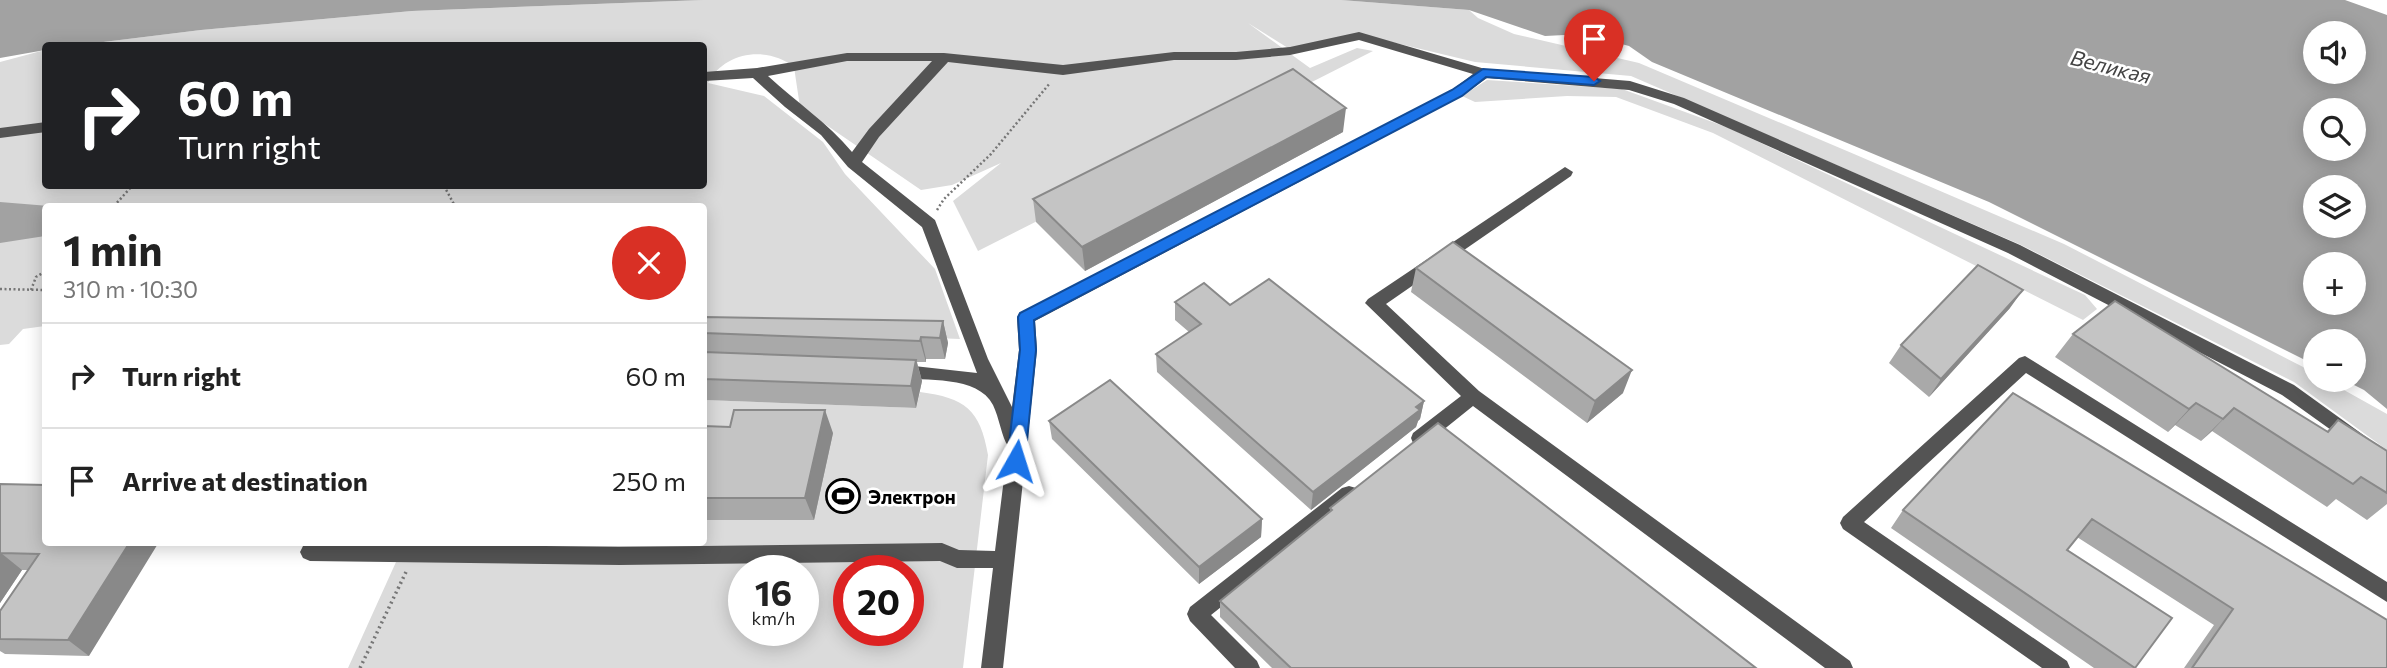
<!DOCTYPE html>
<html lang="en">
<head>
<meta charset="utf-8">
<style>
  :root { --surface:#fff; --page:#f6f6f6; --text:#222; --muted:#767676; --line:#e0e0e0 }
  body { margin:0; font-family:Commissioner,sans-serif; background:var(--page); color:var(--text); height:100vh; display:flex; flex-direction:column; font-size:26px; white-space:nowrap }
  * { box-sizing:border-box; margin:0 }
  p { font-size:23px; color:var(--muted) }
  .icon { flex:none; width:38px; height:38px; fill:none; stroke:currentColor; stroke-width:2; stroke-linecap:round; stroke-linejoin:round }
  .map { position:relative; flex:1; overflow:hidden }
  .side { position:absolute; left:42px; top:203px; width:665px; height:343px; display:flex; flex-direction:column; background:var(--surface); border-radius:7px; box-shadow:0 4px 18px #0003 }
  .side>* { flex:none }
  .guide { position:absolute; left:42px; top:42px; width:665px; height:147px; border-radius:7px; box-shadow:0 4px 18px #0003; background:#202124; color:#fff; overflow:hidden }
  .tools { position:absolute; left:2303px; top:21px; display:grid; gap:14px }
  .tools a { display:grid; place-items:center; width:63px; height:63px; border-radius:50%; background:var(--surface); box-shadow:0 4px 18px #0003; font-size:35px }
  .speed { position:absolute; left:728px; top:555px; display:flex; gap:14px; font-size:35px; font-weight:700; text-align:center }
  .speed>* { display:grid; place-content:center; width:91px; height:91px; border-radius:50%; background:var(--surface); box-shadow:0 4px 18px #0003; line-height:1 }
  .speed small { font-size:18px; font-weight:400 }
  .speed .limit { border:10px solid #d22; background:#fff; color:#111 }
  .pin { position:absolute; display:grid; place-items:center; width:60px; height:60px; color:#fff; margin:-72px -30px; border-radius:50% 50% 50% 0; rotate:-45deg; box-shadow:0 0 7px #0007 }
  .pin .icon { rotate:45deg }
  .me { position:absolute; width:77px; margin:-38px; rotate:6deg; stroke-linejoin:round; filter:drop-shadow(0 0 5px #0008) }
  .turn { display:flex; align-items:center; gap:24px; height:147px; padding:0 21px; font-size:32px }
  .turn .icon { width:91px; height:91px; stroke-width:2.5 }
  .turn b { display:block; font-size:49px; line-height:60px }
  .round { display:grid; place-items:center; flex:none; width:74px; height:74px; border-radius:37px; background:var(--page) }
  .head { display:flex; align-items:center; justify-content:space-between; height:119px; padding:0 21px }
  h1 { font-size:42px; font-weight:700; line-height:52px }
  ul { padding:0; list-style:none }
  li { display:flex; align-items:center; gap:21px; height:105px; padding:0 21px; border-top:2px solid var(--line) }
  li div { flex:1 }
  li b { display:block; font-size:26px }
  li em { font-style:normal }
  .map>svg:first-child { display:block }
</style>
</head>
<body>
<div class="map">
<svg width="2387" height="668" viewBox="0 0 2387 668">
  <rect width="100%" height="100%" fill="#fff"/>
  <path fill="#dbdbdb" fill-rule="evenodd" d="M703 0H1341L1469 10 1478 18 1514 34 1639 63 1854 154 2064 244 2307 369 2315 374V380H2326L2387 414V450L2294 382 2019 244 1631 76 1475 62 1358 34 1288 48 1248 23 1310 68 1357 48 1373 51 978 251 953 201 1001 163 952 185 921 190 800 107 794 67C767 46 725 51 708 83L764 96 823 142 845 174 935 269 960 339 704 329V206H46L45 326 23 329 9 344 0 345V62L45 50 46 186H704V46L79 45 201 30 412 11Z
    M1487 80 1622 89 1729 128 2085 295 2097 309 2083 320 1713 133 1616 97 1567 96 1475 102 1462 96Z
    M920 392C965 398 980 409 988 455L963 668H348L396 562 402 543 704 542V400L916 408ZM744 570H803V630H744ZM849 570H908V630H849Z"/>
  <path fill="#a2a2a2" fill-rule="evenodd" d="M0 0H703L412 11 201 30 79 45 46 46 45 50 0 58Z
    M1341 0H2345L2387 15V409L2364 390 2344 380H2354V341H2315V365L1989 202 1652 62 1629 46 1584 34 1545 36 1469 10ZM2315 33H2354V72H2315ZM2315 110H2354V149H2315ZM2315 187H2354V226H2315ZM2315 264H2354V303H2315Z
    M0 202 49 206H46L45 236 0 243Z"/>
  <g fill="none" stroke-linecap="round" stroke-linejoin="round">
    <path stroke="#767676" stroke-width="2.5" stroke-dasharray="2 2.5" stroke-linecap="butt" d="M444 186 455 206
      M114 206 132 186
      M937 210 944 199 991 154 1050 83
      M0 289 46 290
      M31 290 36 277 46 271"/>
    <path stroke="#767676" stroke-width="3.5" stroke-dasharray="2 3.5" stroke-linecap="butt" d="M360 668 406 572"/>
    <path fill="#545454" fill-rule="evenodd" d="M1359 32 1485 69 1630 81 1684 98 2020 245 2294 385 2387 452V470L2282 395 2008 253 1674 104 1629 90 1487 78 1462 96 1035 321 1037 350 1003 668H981L993 568H957L940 561 619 565 310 561 303 558 300 552 303 546 310 543 619 547 942 543 959 550 995 551 1008 446C1002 438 999 417 993 405 978 375 925 381 896 378L890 376 887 371 890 366 896 364 977 373 922 227 848 167 821 135 785 107 753 78 704 81V72L757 68 847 53H944L1063 65 1174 52H1236L1290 47ZM1359 40 1473 74 1452 90 1020 313 1017 318 1019 350 1012 407 988 359 935 220 862 162 879 137 948 62 1063 75 1174 60H1236L1290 55ZM847 61H932L869 129 852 152C828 123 796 102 768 76Z
      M46 122V132L0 138V128Z
      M1565 167 1573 172 1571 176 1386 304 1479 391 1850 661 1853 668H1825L1473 406 1427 443 1420 446 1413 443 1411 438 1413 433 1461 396 1365 303 1368 299Z
      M2025 356 2387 582V602L2026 373 1864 522 2067 661 2070 668H2042L1843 529 1840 523 1843 517 2019 358Z
      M1349 486 1356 488 1359 494 1356 500 1211 615 1257 661 1260 668H1235L1190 621 1187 614 1190 607 1342 488Z"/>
  </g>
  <path fill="#a9a9a9" d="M1343 132 1085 271 1036 222 1033 199Z
    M1416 268 1623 393 1587 423 1411 292Z
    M1175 302 1230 305 1424 401 1420 419 1418 421 1416 427 1311 510 1157 372 1156 354 1189 332 1175 320Z
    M2010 308 1929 397 1889 363 1901 345Z
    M704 317 943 321 948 343 945 359H926V362H917L922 381 916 408 704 400Z
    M2073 334 2327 431 2338 420 2387 451V504L2367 520 2336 499 2327 507 2212 431 2201 441 2175 425 2168 432 2055 357Z
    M2013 393 2387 668H2184L2214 625 2077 537 2067 550 2135 668H2094L1891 528 1903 510Z
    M1049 421 1262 519 1261 537 1199 584 1052 439Z
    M704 426 833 433 814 520H704Z
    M0 484 46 485 89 656 5 654 0 651V611L28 570H22L0 603Z
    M1330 508 1756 668H1272L1220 617V601L1330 511Z"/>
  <path fill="#898989" d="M1346 108 1343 132 1085 271 1082 247Z
    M2023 290 2010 308 1929 397 1941 379Z
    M943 321 948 343 945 359 940 338Z
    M921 337 926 359V362L920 341Z
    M916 360 922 381 916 408 911 386Z
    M1632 370 1623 393 1587 423 1595 401Z
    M1424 401 1420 419 1418 421 1416 427 1311 510 1313 492Z
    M2196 403 2175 425 2168 432 2189 409Z
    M2234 408 2212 431 2201 441Z
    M825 410 833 433 814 520 805 498Z
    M1262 519 1261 537 1199 584V567Z
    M130 542H159L89 656 68 640Z
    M1 553 22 570 0 603V554Z"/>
  <path fill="#c4c4c4" stroke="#898989" stroke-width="2" d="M1293 69 1346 108 1082 247 1033 199Z
    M1453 242 1632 370 1595 401 1416 268Z
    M1978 265 2023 290 1941 379 1901 345Z
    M1269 279 1424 401 1416 407 1420 410 1313 492 1156 354 1201 324 1175 302 1204 283 1230 305Z
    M2115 301 2328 432 2338 420 2387 451V493L2361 477 2353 484 2234 408 2223 419 2196 403 2189 409 2073 334Z
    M704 317 943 321 940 338 921 337 920 341 704 333Z
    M704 352 916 360 911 386 704 379Z
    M1110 380 1262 519 1199 567 1049 421Z
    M2013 393 2387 620V668H2192L2233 609 2092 519 2067 550 2172 618 2135 668 1903 510Z
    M734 410H825L805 498H704V426L730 427Z
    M1438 423 1756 668H1291L1220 601 1332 510 1330 508Z
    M0 484 46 485V542H130L68 640 0 639V611L39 554 1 553 0 554Z"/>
  <path fill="#1a73e8" stroke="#114b97" stroke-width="2" d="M1483 69 1594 77 1600 81 1594 85 1486 77 1462 96 1034 320 1036 350 1025 461 1022 466H1010L1007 461 1020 350 1018 317 1020 313 1452 90Z"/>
  <defs>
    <g id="stadium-ring" transform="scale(1.75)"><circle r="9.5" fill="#fff" stroke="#000" stroke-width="1.5"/><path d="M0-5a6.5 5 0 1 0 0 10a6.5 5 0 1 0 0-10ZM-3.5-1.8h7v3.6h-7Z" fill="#000"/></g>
  </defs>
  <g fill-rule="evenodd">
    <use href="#stadium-ring" x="843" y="496"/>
  </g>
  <g text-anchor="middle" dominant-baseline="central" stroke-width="5" stroke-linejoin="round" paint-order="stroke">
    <g font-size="19" font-weight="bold" fill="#000" stroke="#fff" text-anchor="start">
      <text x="868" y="496">Электрон</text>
    </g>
    <g font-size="21" font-style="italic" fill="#434343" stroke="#fff">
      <text transform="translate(2111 66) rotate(14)">Великая</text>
    </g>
  </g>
</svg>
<div class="tools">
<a><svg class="icon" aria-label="sound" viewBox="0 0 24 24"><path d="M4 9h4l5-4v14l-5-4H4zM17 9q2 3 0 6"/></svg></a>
<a><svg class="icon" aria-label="search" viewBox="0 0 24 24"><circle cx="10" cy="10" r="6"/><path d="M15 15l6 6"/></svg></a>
<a><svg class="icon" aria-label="layers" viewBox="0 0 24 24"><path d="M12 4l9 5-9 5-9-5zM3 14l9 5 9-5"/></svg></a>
<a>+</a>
<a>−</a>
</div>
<div class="speed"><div>16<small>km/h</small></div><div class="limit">20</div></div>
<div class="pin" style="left:1594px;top:81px;background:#d93025"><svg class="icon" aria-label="arrive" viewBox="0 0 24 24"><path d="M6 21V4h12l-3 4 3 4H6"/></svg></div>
<svg class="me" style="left:1016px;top:461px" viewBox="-20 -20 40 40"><path d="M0-17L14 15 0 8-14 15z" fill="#1a73e8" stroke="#fff" stroke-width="4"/></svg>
<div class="guide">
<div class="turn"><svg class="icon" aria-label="right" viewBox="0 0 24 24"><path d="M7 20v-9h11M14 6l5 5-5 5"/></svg><div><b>60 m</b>Turn right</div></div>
</div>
<section class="side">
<div class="head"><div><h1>1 min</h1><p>310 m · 10:30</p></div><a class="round" style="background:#d93025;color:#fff"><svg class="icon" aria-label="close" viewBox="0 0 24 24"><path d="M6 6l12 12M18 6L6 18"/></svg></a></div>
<ul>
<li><svg class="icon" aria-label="right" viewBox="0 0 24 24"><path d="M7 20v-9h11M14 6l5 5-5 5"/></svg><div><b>Turn right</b></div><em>60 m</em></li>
<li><svg class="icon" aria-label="arrive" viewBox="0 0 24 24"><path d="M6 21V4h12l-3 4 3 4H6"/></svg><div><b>Arrive at destination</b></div><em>250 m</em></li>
</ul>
</section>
</div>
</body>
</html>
